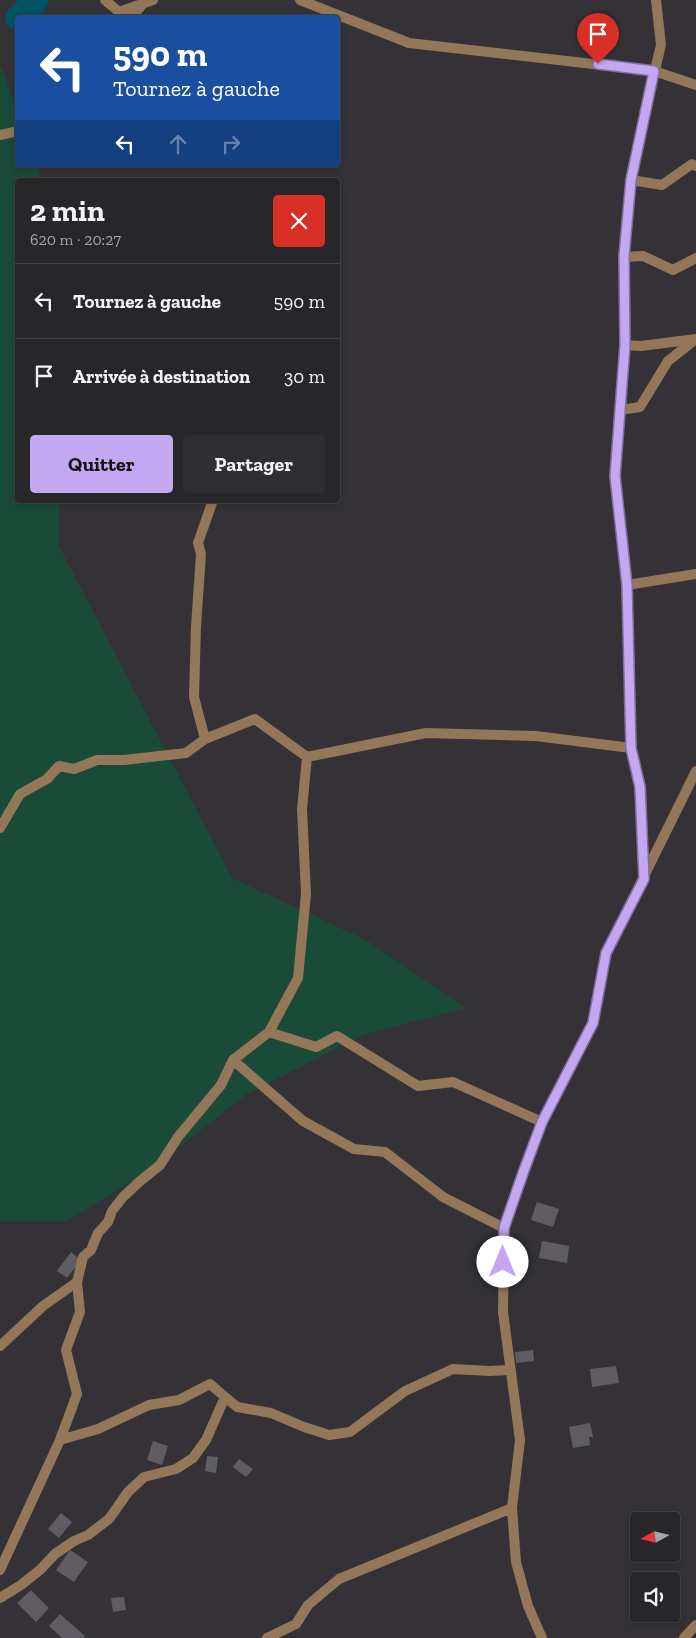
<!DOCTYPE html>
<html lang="fr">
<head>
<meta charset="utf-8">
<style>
  :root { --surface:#272629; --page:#2f2e31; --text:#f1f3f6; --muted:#a4a5a8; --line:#434346; --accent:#c4a7f1 }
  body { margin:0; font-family:"Zilla Slab",serif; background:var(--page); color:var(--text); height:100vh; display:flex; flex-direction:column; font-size:19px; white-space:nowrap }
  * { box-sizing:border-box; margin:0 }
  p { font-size:16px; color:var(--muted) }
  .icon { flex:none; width:28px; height:28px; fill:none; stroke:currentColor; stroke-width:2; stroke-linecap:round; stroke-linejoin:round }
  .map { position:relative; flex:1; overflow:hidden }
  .side { position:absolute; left:15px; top:178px; width:325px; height:325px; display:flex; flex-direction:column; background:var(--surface); border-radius:5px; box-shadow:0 2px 8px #0003,0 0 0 1px var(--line) }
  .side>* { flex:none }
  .banner { position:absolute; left:15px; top:15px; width:325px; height:152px; border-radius:5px; box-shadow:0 2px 8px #0003,0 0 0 1px var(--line); background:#1a4fa0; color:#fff; overflow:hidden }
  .needle { width:32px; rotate:262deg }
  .controls { position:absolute; left:630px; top:1512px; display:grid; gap:10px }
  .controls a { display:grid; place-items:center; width:50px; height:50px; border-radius:5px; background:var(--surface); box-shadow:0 2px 8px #0003,0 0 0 1px var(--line); font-size:25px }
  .pin { position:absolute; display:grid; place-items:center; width:42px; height:42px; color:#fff; margin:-51px -21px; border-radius:50% 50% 50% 0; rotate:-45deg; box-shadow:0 0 5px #0007 }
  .pin .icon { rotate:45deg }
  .me { position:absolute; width:55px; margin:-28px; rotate:0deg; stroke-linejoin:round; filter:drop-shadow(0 0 4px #0008) }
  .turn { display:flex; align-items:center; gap:18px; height:105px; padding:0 15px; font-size:22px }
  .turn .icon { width:65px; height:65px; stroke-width:2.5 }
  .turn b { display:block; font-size:35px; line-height:42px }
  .lanes { display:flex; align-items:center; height:48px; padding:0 15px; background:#0003; justify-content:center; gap:25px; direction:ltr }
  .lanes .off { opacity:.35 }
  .round { display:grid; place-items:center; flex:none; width:52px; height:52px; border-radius:5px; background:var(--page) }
  .overview { display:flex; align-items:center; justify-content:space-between; height:85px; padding:0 15px }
  h1 { font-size:30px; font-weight:800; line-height:38px }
  .cta { display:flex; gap:10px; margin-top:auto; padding:10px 15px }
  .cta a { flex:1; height:58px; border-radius:5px; background:var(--accent); color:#111; font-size:20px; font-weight:800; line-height:58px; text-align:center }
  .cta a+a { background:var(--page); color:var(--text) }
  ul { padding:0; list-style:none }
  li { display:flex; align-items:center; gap:15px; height:75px; padding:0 15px; border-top:1px solid var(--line) }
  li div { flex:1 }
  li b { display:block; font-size:19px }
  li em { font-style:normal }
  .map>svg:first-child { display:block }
</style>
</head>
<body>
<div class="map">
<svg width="696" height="1638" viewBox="0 0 696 1638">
  <rect width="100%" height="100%" fill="#343237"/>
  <path fill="#1a4b38" d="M0 66 5 75 17 112 18 165H36L41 180H18V500H59V546L232 878 366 940 466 1008 363 1035 247 1094 147 1172 67 1221H0Z"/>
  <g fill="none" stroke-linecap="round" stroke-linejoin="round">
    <path stroke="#005265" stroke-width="25" d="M18 18 36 0"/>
  </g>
  <path fill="#5f5d63" d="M537 1202 559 1209 553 1227 531 1220Z
    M542 1241 569 1246 567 1263 539 1258Z
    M71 1252 81 1260 67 1278 57 1271Z
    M533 1350 534 1361 516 1363 515 1352Z
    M616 1366 619 1383 592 1387 590 1369Z
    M590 1423 593 1437H589L590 1445 573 1448 569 1427Z
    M153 1441 168 1446 162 1465 147 1460Z
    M207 1456 218 1457 216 1473 205 1471Z
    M239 1459 253 1469 246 1477 233 1467Z
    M61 1513 72 1522 59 1538 48 1529Z
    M70 1550 88 1562 74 1582 56 1570Z
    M31 1590 49 1608 36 1622 17 1603Z
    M124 1597 126 1610 113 1612 111 1598Z
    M60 1614 85 1636 84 1638H62L49 1626Z"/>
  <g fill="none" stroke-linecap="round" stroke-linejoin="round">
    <path stroke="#937758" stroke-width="10" d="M105 0 119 12 153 0
      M300 0 409 43 654 71 696 85
      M131 18 142 5
      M0 135 18 131
      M631 180 662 185 692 164 696 166
      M624 257 643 256 673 270 696 258
      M625 345 641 346 696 339
      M620 410 640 407 668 361 696 339
      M627 585 696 574
      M205 739 194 697 196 626 201 554 198 543 213 500
      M0 828 20 794 47 779 59 766 74 769 97 760H124L186 753 205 739 255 719 307 757
      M644 878 641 787 631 748 627 585 615 476 625 345 624 257 631 180 647 103 661 45 656 0
      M269 1032 233 1060 303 1121 354 1149 385 1152 443 1197 504 1228
      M542 1122 453 1082 418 1086 337 1036 316 1047 269 1032 298 978 306 894 302 809 307 757 426 733 536 736 631 748
      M0 1346 43 1306 77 1282 83 1257 91 1250 98 1233 108 1222 112 1211 123 1197 139 1182 160 1165 178 1137 221 1085 233 1060
      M60 1440 98 1429 149 1405 179 1400 210 1384 237 1407 271 1413 304 1427 329 1435 350 1432 405 1391 453 1369 489 1371 511 1370
      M512 1508 516 1562 528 1606 542 1638
      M0 1570 60 1440 77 1394 66 1350 80 1312 77 1282
      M0 1598 21 1585 41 1569 55 1554 74 1541 88 1535 109 1519 128 1492 144 1477 176 1469 193 1458 206 1440 225 1397
      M267 1638 296 1624 308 1605 339 1579 512 1508 520 1440 503 1312 504 1228 542 1122 593 1023 606 953 696 771
      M684 1638 696 1625"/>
  </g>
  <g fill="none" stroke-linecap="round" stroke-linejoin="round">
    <g stroke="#7f6d9d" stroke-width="12">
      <path id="route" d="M503 1262 504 1228 523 1173 542 1122 593 1023 606 953 644 879 640 787 631 748 627 585 615 476 625 345 624 256 631 180 654 71 598 64"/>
    </g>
    <use href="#route" stroke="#c4a7f1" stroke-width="9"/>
  </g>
</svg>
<div class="controls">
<a><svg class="needle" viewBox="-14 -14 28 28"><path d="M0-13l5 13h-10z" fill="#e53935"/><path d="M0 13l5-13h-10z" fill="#a4a5a8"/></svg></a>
<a><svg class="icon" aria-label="sound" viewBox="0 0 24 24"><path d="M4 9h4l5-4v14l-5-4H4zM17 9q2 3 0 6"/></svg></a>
</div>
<div class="pin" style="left:598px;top:64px;background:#d93025"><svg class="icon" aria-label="arrive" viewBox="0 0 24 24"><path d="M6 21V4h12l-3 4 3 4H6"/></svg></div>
<svg class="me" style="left:503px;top:1262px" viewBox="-20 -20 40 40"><circle r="19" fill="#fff"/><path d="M0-13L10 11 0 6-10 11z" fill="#c4a7f1"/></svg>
<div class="banner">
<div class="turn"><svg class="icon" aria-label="left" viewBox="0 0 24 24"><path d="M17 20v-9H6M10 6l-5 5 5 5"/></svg><div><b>590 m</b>Tournez à gauche</div></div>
<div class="lanes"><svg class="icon" aria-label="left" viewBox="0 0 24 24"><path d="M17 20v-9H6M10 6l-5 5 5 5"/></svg><svg class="icon off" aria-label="ahead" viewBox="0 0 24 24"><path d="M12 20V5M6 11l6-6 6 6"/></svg><svg class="icon off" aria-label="right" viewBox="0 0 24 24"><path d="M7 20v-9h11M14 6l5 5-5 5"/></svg></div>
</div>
<section class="side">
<div class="overview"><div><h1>2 min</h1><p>620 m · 20:27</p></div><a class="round" style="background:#d93025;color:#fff"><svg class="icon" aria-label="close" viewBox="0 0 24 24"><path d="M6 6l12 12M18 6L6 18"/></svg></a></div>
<ul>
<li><svg class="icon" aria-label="left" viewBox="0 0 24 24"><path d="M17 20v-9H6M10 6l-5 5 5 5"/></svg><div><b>Tournez à gauche</b></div><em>590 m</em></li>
<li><svg class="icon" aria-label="arrive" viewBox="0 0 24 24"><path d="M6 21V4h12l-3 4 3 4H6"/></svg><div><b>Arrivée à destination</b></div><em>30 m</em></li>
</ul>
<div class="cta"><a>Quitter</a><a>Partager</a></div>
</section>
</div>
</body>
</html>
